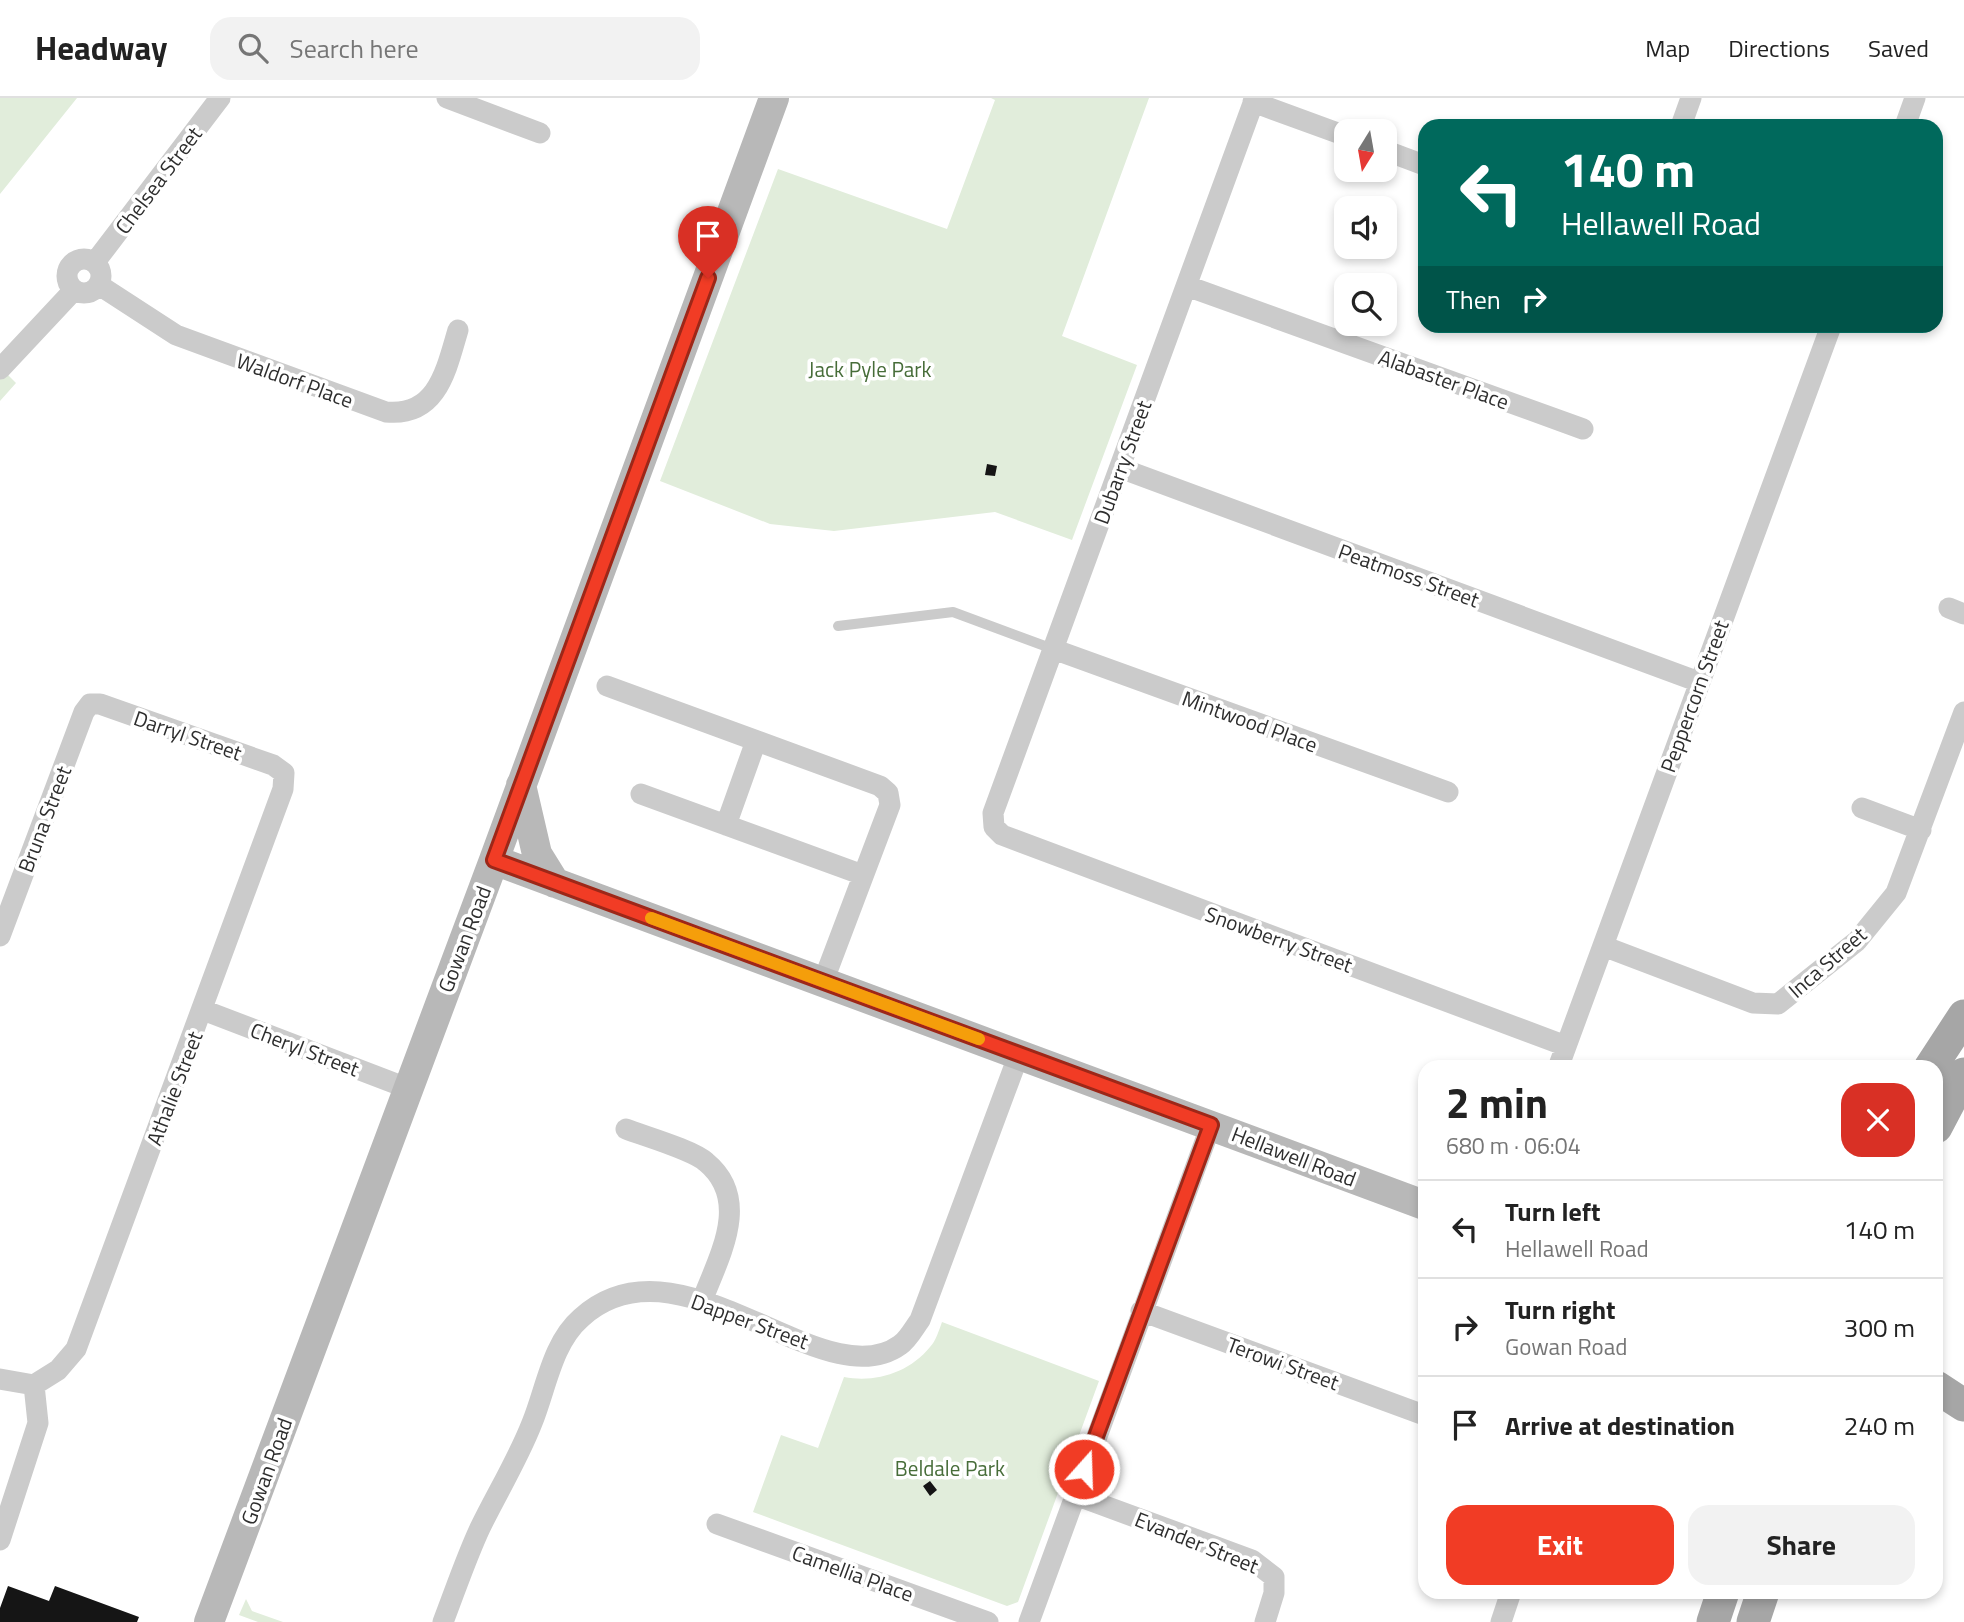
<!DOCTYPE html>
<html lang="en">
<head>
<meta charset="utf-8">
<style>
  :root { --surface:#fff; --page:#f2f2f2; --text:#222; --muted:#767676; --line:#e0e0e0; --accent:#f13c25 }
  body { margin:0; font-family:"Titillium Web",sans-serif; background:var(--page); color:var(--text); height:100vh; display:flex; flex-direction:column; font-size:26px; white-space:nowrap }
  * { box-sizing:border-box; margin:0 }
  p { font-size:23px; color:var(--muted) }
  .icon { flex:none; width:38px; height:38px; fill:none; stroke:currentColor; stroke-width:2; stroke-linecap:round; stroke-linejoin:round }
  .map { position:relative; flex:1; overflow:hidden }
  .sheet { position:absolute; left:1418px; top:962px; width:525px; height:539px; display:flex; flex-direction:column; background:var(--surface); border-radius:21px; box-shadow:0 4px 10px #0003 }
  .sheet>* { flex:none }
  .banner { position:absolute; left:1418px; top:21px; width:525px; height:214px; border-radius:21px; box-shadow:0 4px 10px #0003; background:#00695c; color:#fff; overflow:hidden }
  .needle { width:46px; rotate:191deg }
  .tools { position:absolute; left:1334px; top:21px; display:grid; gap:14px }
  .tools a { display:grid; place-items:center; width:63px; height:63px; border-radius:14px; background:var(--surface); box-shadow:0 4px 10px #0003; font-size:35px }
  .pin { position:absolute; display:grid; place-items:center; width:60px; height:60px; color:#fff; margin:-72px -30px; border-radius:50% 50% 50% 0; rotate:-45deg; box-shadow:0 0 7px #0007 }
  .pin .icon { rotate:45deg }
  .me { position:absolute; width:77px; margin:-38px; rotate:20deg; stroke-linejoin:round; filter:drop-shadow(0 0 5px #0008) }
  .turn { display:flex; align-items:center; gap:24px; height:147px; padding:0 28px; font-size:32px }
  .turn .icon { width:91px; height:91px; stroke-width:2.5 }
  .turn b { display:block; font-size:49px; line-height:60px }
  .then { display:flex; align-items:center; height:66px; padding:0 28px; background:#0003; gap:14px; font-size:26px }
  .round { display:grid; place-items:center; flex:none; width:74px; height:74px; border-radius:21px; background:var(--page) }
  .summary { display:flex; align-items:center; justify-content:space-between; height:119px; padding:0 28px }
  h1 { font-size:42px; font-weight:700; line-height:52px }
  .cta { display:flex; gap:14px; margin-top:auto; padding:14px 28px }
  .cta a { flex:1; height:80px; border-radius:21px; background:var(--accent); color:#fff; font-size:28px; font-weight:700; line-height:80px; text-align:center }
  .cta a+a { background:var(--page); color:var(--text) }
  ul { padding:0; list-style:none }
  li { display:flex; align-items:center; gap:21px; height:98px; padding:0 28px; border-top:2px solid var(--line) }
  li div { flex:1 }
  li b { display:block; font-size:26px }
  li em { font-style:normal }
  header { display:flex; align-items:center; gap:42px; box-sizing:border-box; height:98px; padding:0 35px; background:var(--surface); border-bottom:2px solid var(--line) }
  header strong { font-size:33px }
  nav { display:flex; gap:38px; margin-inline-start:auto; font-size:24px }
  .search { width:490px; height:63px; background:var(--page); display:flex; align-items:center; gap:18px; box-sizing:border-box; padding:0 24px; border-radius:21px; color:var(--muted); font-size:26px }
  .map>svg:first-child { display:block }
</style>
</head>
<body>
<header>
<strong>Headway</strong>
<div class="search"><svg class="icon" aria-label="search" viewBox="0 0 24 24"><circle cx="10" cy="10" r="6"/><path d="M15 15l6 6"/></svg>Search here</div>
<nav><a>Map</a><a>Directions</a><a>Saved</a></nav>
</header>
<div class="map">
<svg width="1964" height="1524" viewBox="0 0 1964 1524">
  <rect width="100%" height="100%" fill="#fff"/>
  <path fill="#e1eddb" d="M0 0H77L0 96Z
    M991 0H1149L1062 238 1137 267 1072 442 995 414 834 433 770 426 660 383 778 71 947 131 995 2Z
    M0 269 16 285 0 303Z
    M942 1224 1099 1283 1018 1504 1007 1508 753 1414 781 1337 818 1350 844 1279C875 1285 909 1275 930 1249 936 1243 939 1232 942 1224Z
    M246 1501 252 1513 283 1524H258L239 1517Z"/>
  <path fill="#151515" d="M987 366 997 368 995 378 985 377Z
    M930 1383 937 1392 930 1398 923 1388Z
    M8 1488 49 1503 55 1488 139 1519 137 1524H0V1510Z"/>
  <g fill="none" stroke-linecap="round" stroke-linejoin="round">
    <path stroke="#cbcbcb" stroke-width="10" d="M838 528 953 514 1053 551"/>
    <path stroke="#cbcbcb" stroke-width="21" d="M447 0 540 35
      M1255 0 993 715 994 729 1002 737 1566 948
      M1253 4 1346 38
      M1681 28 1691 0
      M1905 28 1915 0
      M1384 52 1424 67
      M67 178a17 17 0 1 1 34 0a17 17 0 1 1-34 0Z
      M95 164 220 0
      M99 187 176 237 386 314C437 319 446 273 458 232
      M1187 188 1583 331
      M0 271 74 192
      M1120 370 1699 584
      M1949 510 1964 516
      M1053 551 1448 694
      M607 588 880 688 888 695 890 707 823 884
      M641 696 863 777
      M1862 710 1921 732
      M726 727 756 643
      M0 838 84 614 90 606H100L273 667 284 675 283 691 76 1251 58 1272 34 1287
      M1603 848 1753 905 1778 906 1857 843 1896 795 1964 614
      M203 912 407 990
      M1558 970 1831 228
      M626 1031C644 1038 693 1052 706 1064 752 1102 719 1158 702 1203
      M1141 1213 1424 1317
      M0 1281 34 1287
      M1075 1397 1252 1462 1274 1479V1495L1265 1524
      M717 1426 988 1524
      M0 1442 38 1325 34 1287
      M443 1524C455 1493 466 1460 480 1430 497 1395 518 1361 532 1325 546 1291 552 1245 581 1220 679 1130 823 1303 900 1247 908 1242 914 1230 920 1222L1019 956
      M1029 1524 1211 1027
      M1501 1524 1511 1494"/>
    <path stroke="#b8b8b8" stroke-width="30" d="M521 687 537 756 555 785
      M494 762 1424 1107
      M209 1524 494 762 774 0"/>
    <path stroke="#a6a6a6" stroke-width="33" d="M1930 970 1964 918
      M1936 1029 1964 976
      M1936 1289 1964 1307
      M1713 1524 1723 1494
      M1753 1524 1763 1494"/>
  </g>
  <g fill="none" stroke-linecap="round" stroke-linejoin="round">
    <g stroke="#9d2718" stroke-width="18">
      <path id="route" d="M708 180 494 762 1211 1027 1084 1371"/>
    </g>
    <use href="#route" stroke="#f13c25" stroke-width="12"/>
    <path stroke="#f59e0b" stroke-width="12" d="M651 820 979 941"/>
  </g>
  <g text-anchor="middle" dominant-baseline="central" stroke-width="7" stroke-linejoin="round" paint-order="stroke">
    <g font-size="21" fill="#2e2e2e" stroke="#fff">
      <text transform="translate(158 82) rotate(-53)">Chelsea Street</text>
      <text transform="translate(1444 281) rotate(20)">Alabaster Place</text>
      <text transform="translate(295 282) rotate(20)">Waldorf Place</text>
      <text transform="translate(1122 364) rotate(-70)">Dubarry Street</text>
      <text transform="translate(1409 477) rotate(20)">Peatmoss Street</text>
      <text transform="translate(1694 598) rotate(-70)">Peppercorn Street</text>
      <text transform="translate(1250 623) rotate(20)">Mintwood Place</text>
      <text transform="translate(188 637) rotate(19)">Darryl Street</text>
      <text transform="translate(44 721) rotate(-69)">Bruna Street</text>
      <text transform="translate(464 841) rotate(-69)">Gowan Road</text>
      <text transform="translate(1279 841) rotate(20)">Snowberry Street</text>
      <text transform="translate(1827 864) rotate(-41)">Inca Street</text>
      <text transform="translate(305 951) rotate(21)">Cheryl Street</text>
      <text transform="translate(174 990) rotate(-69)">Athalie Street</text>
      <text transform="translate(1294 1058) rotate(21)">Hellawell Road</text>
      <text transform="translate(750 1223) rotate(20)">Dapper Street</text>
      <text transform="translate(1283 1265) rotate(20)">Terowi Street</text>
      <text transform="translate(266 1373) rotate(-70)">Gowan Road</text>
      <text transform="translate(1197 1444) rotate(22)">Evander Street</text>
      <text transform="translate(853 1475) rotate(20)">Camellia Place</text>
    </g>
    <g font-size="21" fill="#476d39" stroke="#fff">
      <text x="870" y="271">Jack Pyle Park</text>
      <text x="950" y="1370">Beldale Park</text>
    </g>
  </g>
</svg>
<div class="tools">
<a><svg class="needle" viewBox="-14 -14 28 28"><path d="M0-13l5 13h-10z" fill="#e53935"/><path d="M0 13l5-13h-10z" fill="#767676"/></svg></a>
<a><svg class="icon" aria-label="sound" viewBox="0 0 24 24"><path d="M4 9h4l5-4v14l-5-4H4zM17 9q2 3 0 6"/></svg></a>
<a><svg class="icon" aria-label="search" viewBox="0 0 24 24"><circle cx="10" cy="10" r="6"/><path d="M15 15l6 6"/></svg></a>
</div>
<div class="pin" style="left:708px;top:180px;background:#d93025"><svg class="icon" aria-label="arrive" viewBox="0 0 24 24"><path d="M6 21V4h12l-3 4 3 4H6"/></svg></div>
<svg class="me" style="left:1084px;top:1371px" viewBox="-20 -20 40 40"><circle r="17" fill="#f13c25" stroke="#fff" stroke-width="3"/><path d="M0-11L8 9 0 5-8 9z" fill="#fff"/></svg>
<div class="banner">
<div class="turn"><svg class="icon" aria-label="left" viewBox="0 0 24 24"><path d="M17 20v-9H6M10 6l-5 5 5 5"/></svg><div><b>140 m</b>Hellawell Road</div></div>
<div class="then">Then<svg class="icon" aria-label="right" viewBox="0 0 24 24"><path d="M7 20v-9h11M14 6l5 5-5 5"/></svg></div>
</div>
<section class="sheet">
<div class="summary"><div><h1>2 min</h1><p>680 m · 06:04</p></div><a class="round" style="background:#d93025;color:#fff"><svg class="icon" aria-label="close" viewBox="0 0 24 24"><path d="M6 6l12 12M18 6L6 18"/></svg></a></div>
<ul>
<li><svg class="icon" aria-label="left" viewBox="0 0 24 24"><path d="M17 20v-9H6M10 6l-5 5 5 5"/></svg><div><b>Turn left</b><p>Hellawell Road</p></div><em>140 m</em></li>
<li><svg class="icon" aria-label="right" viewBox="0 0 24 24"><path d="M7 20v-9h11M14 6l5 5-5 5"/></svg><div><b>Turn right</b><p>Gowan Road</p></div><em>300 m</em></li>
<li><svg class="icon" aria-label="arrive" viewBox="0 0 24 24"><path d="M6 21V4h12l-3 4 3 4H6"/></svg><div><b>Arrive at destination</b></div><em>240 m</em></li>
</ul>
<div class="cta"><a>Exit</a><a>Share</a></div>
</section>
</div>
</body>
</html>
